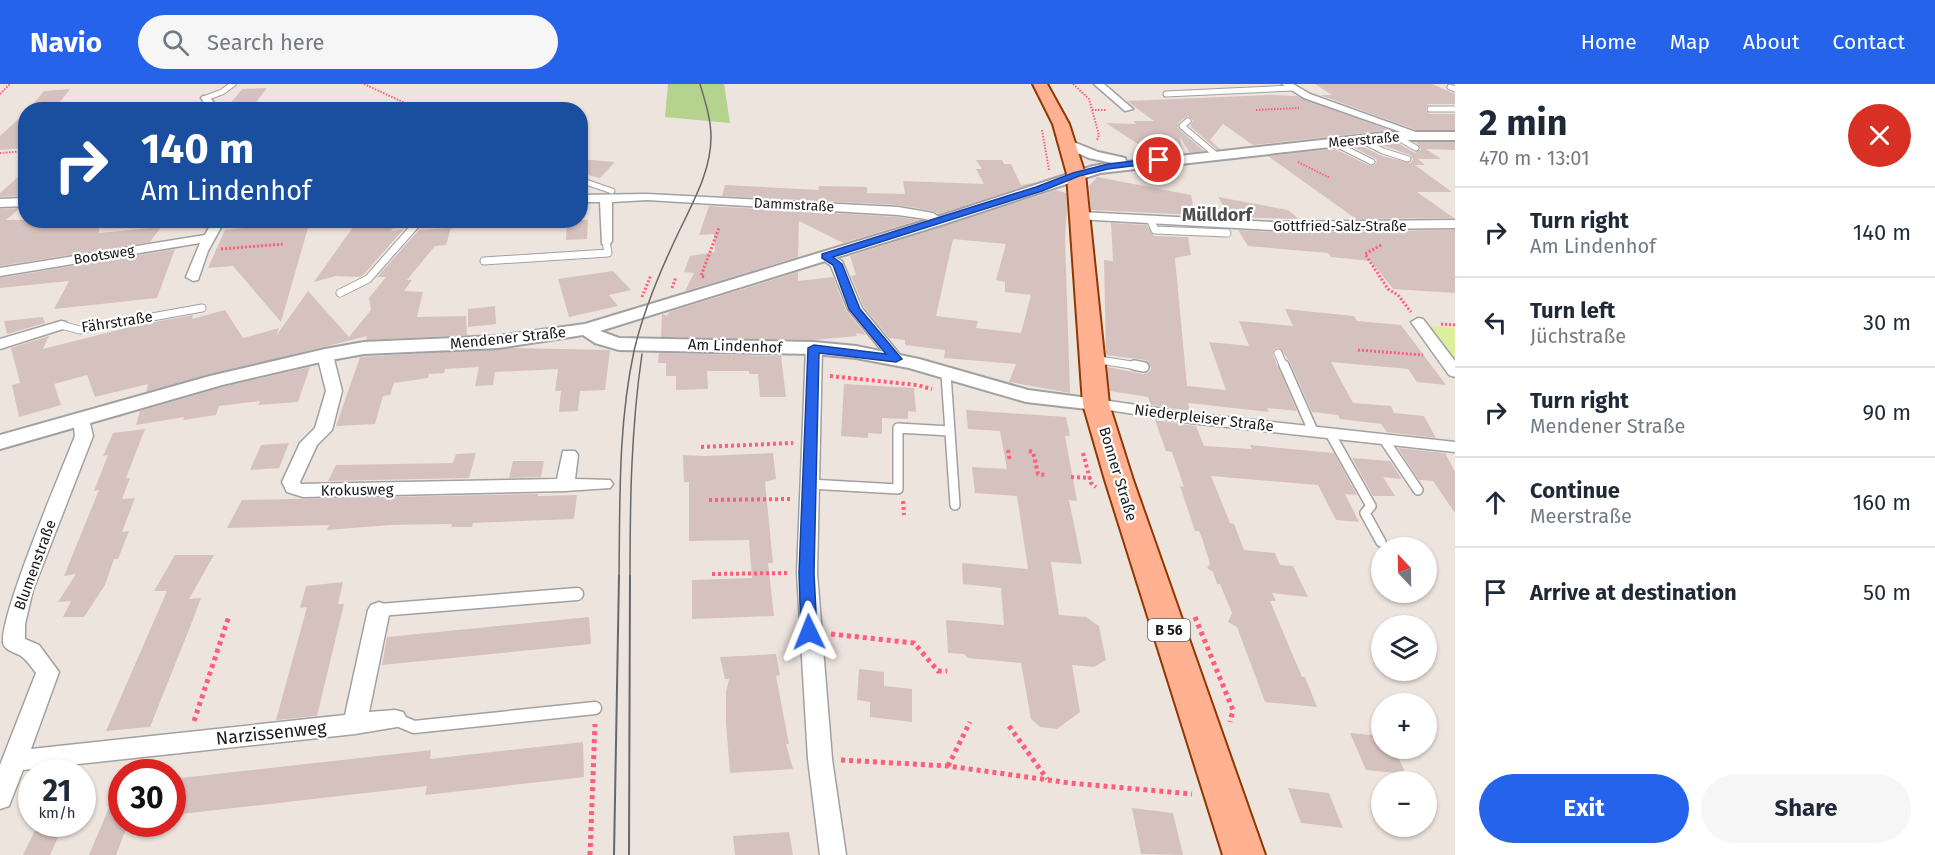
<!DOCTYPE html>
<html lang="en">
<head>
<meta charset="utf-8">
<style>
  :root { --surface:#fff; --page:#f6f6f7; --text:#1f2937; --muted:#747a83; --line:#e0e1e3; --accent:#2563eb }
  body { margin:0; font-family:"Fira Sans",sans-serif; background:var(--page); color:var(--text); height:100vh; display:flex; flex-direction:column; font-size:22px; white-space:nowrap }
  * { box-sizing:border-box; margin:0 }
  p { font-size:20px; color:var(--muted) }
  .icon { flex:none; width:33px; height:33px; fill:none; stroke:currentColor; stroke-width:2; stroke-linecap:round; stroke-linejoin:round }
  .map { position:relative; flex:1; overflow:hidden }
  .side { display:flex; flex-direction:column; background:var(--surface); width:480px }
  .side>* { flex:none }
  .guide { position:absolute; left:18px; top:18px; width:570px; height:126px; border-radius:24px; box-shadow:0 2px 4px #0004; background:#1a4fa0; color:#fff; overflow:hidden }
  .needle { width:39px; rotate:338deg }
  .controls { position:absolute; left:1371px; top:453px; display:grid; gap:12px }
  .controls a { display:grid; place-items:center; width:66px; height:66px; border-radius:50%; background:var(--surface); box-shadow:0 2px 4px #0004; font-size:30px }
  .speed { position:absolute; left:18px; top:675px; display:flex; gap:12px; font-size:30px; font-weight:700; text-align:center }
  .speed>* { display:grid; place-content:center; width:78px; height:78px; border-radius:50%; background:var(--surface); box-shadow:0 2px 4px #0004; line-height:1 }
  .speed small { font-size:15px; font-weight:400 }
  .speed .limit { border:9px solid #d22; background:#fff; color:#111 }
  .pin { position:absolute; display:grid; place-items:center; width:51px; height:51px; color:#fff; margin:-26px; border:3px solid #fff; border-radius:50%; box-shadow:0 2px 6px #0007 }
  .me { position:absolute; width:66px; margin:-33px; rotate:358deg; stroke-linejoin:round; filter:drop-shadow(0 0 4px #0008) }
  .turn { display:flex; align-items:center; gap:21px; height:126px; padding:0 24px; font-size:27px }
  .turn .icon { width:78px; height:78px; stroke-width:2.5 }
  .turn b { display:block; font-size:42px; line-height:51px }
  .round { display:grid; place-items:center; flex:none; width:63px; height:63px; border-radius:32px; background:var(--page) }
  .headline { display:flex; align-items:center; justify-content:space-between; height:102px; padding:0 24px }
  h1 { font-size:36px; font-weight:700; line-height:45px }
  .cta { display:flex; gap:12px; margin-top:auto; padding:12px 24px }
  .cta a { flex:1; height:69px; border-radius:36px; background:var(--accent); color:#fff; font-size:24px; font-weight:700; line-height:69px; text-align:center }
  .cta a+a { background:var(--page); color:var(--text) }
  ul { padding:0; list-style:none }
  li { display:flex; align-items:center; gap:18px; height:90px; padding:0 24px; border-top:2px solid var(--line) }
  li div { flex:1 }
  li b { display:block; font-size:22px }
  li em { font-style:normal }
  header { display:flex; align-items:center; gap:36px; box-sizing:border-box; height:84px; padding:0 30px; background:var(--accent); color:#fff }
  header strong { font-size:28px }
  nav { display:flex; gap:33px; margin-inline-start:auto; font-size:21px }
  .search { width:420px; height:54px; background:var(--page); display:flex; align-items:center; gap:15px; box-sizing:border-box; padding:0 21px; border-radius:33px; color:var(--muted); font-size:22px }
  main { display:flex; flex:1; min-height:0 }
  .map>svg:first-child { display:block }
</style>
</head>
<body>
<header>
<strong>Navio</strong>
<div class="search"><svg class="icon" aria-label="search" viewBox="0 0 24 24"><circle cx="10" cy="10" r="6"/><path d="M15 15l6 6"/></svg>Search here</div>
<nav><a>Home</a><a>Map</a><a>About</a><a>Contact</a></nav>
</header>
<main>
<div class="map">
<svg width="1455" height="771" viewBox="0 0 1455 771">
  <rect width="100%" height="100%" fill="#eee4de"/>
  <path fill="#dcef9d" d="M1429 242 1455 244V278Z"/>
  <path fill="#b5d28e" d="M668 0H724L730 39 665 33Z"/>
  <path fill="#d5c2be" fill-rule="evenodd" d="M1315 0H1432L1455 10V20H1429L1426 23V27L1430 30H1455V46H1416L1320 11H1332Z
    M267 4 250 26H225L242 5Z
    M70 5 54 26H28L44 7Z
    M1269 11 1297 12 1389 46 1253 61 1223 40 1210 56 1220 65 1217 66 1190 42 1193 36 1188 32 1178 39V44L1204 67 1190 69 1180 53 1183 69 1156 72 1106 39 1136 40 1133 37H1154L1127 17Z
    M26 28V64L0 66V52Z
    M1396 58 1415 69 1421 65 1416 58H1455V66L1426 65 1441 75H1418L1425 81H1415L1452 108H1417L1454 134 1356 135 1268 72 1335 65 1370 82H1374L1377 78 1376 75 1353 63 1362 62 1382 72 1411 79 1413 75 1410 71 1379 60Z
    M580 75 615 78 600 94 580 89Z
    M976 76H1002L1004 80H1011L1021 101 1034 99 939 130 933 127 898 121 722 112 725 101 818 106 819 102 867 103V109L905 110 903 97 984 100 976 85H982Z
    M26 86V112L0 113V109Z
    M1097 93 1191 111 1195 131 1091 126 1089 102Z
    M1056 106 1066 109 1067 124 1065 154 1070 309 1009 298 1016 280 944 274 945 266 905 261V256L889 254 864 223 851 192 856 191 850 172ZM953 155 1006 160 996 196 1005 198V208L1031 211 1021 249 976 244 978 237 936 232Z
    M1218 113 1288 126 1299 135 1230 133Z
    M709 122 898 133 919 136 843 159 799 137 798 173 685 207 694 189 684 188 690 172 715 168 714 150 699 151Z
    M20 124 6 136H99V149L161 143 150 158 0 182V125Z
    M358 136H390L385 144H393L391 147 403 146 364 190 360 193 336 192 314 198Z
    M567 136H588L587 155 566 156Z
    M310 137 281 238 233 182 208 184 225 146Z
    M1111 139 1147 141 1154 152 1188 153 1191 171 1175 174 1187 302 1226 306 1209 258 1249 262 1239 237 1293 242 1285 225 1354 232 1357 237 1401 241 1446 301 1417 298 1408 285 1331 278 1353 319 1391 322 1394 329 1424 332 1436 354 1387 348 1381 340 1340 335 1338 331 1312 328 1290 278 1279 264 1274 265 1273 271 1297 327 1267 324 1269 328 1188 319 1190 327 1151 321 1148 313 1110 307 1107 283 1143 290 1149 288 1151 284 1145 276 1106 271 1104 176 1113 177Z
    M451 144 446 161 435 162 407 196H412L404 207 423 208 417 233 466 232 467 251 366 256 367 252 146 308 148 300 95 313 87 291 54 300 61 321 19 333 12 301 20 299 11 264 49 252 43 265 138 241 193 231 192 235 225 226 243 254 279 244 276 252 308 207 349 253 371 226 369 214 386 193H377L419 146Z
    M1238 146 1274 148 1455 146V209L1393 205 1371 177 1331 173 1328 169 1248 162Z
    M175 165 157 214 54 225 69 197 0 204V194Z
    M613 187 631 206 609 211 618 222 569 233 558 195Z
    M798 188V197L833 193 846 226 866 251 856 249 857 252 813 256 661 253 662 230 667 232 669 228Z
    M495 222 496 240 468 243V225Z
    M43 233 45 239 7 250 4 237Z
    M512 264 610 266 605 306 580 307 578 327 559 328 561 307H555L558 285 495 288 493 301 475 302 479 283 445 285 444 289 429 290 428 294 394 299 390 311 383 312 375 340 336 342 360 273Z
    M659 269 781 272 786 313H760L758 290H749V287H707L708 305 676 306V292H666V279H658Z
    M310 283 298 318 258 321 260 317 219 322 216 331 183 336 184 333 136 341 140 327 223 303Z
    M844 300 914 304 916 328 908 327V335L882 334V350L868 349V354L841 352Z
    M966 326 1066 333 1070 352H1065L1077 417 1069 416 1082 480 1051 478 1059 531 1086 533 1099 542 1106 576 1094 583 1072 581 1080 628 1057 645 1040 643 1031 635 1021 579 968 574 964 570 948 569 946 536 1004 541 1001 504 963 500 962 479 1028 485 1017 412 975 409 972 383 1007 385 1000 347 968 345Z
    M1155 336 1196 342 1204 362 1252 365 1250 361 1334 369 1357 411 1345 410 1359 438 1336 436 1318 401 1211 392 1230 439 1234 440 1244 466 1275 469 1280 481 1293 482 1308 513 1272 509 1276 517H1270L1302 593H1305L1317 623 1265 618 1237 543 1228 538 1232 529 1220 500H1217L1213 488 1207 484 1210 480 1203 457 1199 447H1195L1180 402 1184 403 1172 368 1166 367Z
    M145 345 126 394H130L122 415 135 414 122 448 129 447 118 475H114L105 501 84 533H63L71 517 58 518 76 490 64 492 99 406 94 407 108 371 103 372 113 349Z
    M289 359 279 384 250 386 261 361Z
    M1398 364 1445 369 1455 388V429L1433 397 1419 396Z
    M476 369 469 394 328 397 336 381 453 379 456 370Z
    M773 369 776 395 765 398 773 479H768L774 532 692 535V496L752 494 749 456 689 457V398H684L683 371 705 372Z
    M1352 374 1390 377 1402 395 1383 393 1395 412H1373Z
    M513 377H544L541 393 509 394Z
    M538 410V412L577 411 574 435 473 439 472 443H451L452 440 390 441 327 446 329 441 227 444 242 416Z
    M175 471H214L189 515 201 514 194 533 150 643 106 647 167 507H154Z
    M343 498 338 520H344L317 632 276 636 307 523 300 524 306 502Z
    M589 533 591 560 382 581 387 553Z
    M776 570 780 591 776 592 789 660H786L793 685 730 689 726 640V608L729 595H725L720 573Z
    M859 585 884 588V602L912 605V638L870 633V618L857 616Z
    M1350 649 1382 652V664H1394L1406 690 1366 686Z
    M583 658 584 693 425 711 427 702 172 731V695L431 666 430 675Z
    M122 693V740H128L116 771H89Z
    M1288 704 1329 709 1343 744 1301 739Z
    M1132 724 1173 729 1183 771 1141 770Z
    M38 740H64L50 771H23Z
    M789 748 793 771H735L733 752Z"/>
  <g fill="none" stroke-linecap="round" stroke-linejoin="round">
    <g stroke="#a1a1a1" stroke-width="7">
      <path id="service-far3" d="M1450 3 1455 5
        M1166 10 1292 4
        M206 14 222 8 233 0
        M1430 25H1455
        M1188 37 1182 42 1216 71
        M1395 52 1416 64
        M1359 55 1383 67 1408 75
        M1332 58 1372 78
        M580 96 612 107"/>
    </g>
    <g stroke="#a1a1a1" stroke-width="9">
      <path id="service-far2" d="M1151 137 1155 146 1227 149
        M484 177 608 169 606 157
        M340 209 368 195 420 136
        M61 241 80 246 202 224
        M1278 269 1284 283
        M1093 275 1144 283"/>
    </g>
    <g stroke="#a1a1a1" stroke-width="12">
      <path id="service-far1" d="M1134 281 1144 283
        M1284 281 1313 347
        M946 290 955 421
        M1331 351 1371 422 1365 429 1381 458
        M1385 357 1418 406
        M809 400 898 405V344L950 347"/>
    </g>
    <g stroke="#a1a1a1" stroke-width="15">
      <path id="service" d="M379 526 577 510
        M395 635 414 643 595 624"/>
    </g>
    <g stroke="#a1a1a1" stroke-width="3">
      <path id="minor" d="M1094 0H1104L1133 25 1125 27Z
        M1282 0H1293L1310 10 1424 51 1415 53 1304 14Z
        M203 12H209L217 23 215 26H205L207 23 201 14Z
        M647 110 898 123 933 129 945 137 939 141 926 135 898 131 647 116 612 118V157L610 160H602L600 118H580V111Z
        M26 114V122L0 123V115Z
        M1081 128 1274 138 1455 136V144L1274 146 1077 135V129Z
        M213 136H225L208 167 198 196 193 197 186 193 200 159 0 192V184L205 151Z
        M825 168 842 177 862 224 901 272 904 275 901 278H891L848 225 831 182 818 172Z
        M1418 234 1423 235 1455 277V293L1449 291 1411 238Z
        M61 237 66 238 68 241 66 244 0 265V255Z
        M814 259 822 264 817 489 832 675 846 771H820L808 675 797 489 806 264Z
        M325 266 333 271 342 307 332 346 317 361 300 398 301 400 557 395 563 367H575L578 371 575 395 610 396 613 400 610 404 565 407 303 413 287 408 282 398 300 359 315 344 326 307 317 271Z
        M1096 315 1191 329 1455 358V368L1191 339 1090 323 1088 320Z
        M81 330 89 335 93 352 33 506 25 540V555L39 561 59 588 31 665 345 631 368 526 371 521 379 518 387 521 390 526 369 628 395 626 403 628 407 635 403 642 355 650 23 686 9 722 0 725V681L36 589C32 584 27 576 21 572 15 568 5 567 3 559 0 530 61 388 75 352L73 335Z"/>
    </g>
    <g stroke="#a1a1a1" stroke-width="4">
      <path id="tertiary" d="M1393 48H1455V56H1393L1100 89 944 140 600 247 619 254 814 258 856 262 919 275 1028 306 1103 316 1106 320 1103 324 1096 326 1026 318 909 284 856 274 814 270 619 266 595 259 583 251 498 264 364 270 325 277 222 301 0 365V351L210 292 325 265 364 258 498 252 585 240 934 134 1093 82 1112 79 1089 74 1061 62 1060 59 1061 56 1066 55 1098 68 1125 74 1126 78Z"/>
    </g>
    <g stroke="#913800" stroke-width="4">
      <path id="primary" d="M1033 0H1047L1069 40 1085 90 1109 320 1133 396 1265 771H1223L1105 396 1083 320 1067 90 1053 40Z"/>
    </g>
    <path stroke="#ff5e7b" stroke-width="2" stroke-dasharray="1.5 1.5" stroke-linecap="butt" d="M364 0 420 26
      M1073 0 1089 15 1099 51 1097 56
      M0 10 10 0
      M1092 26H1106
      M1256 26 1299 24
      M1042 46 1049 86
      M0 69 26 67
      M1298 78 1330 94"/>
    <path stroke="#ff5e7b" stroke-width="3" stroke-dasharray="2 2" stroke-linecap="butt" d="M1381 161 1365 170 1388 205 1398 211 1411 228
      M221 165 284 160
      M704 193 701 192 719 144
      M672 204 676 193
      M642 213 651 191
      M1441 240 1455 241
      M1358 266 1423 271"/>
    <path stroke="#ff5e7b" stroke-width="4" stroke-dasharray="3 3" stroke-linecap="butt" d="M830 292 917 301 932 305
      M701 363 793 359
      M1008 366 1010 377
      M1029 367 1033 368 1038 390 1046 391
      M1083 369 1091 399 1096 403
      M1071 393 1091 394
      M709 416 790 415
      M903 417 904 431
      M712 490 788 489"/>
    <path stroke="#ff5e7b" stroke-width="5" stroke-dasharray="4 4" stroke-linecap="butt" d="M1195 533 1233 626 1230 638
      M831 550 914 559 938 587H947
      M194 637 229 532
      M1009 642 1047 695
      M841 676 948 682 1070 699 1192 710
      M948 682 970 638
      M590 771 595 640"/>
    <use href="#service-far3" stroke="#fff" stroke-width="5"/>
    <use href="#service-far2" stroke="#fff" stroke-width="7"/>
    <use href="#service-far1" stroke="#fff" stroke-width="9"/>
    <use href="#service" stroke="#fff" stroke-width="12"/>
    <use href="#minor" fill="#fff" fill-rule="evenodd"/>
    <use href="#tertiary" fill="#fff" fill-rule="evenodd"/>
    <use href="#primary" fill="#ffb192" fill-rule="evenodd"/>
    <path stroke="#686868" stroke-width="1.5" d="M619 494C620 418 618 341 634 267 643 228 658 192 675 156 690 123 711 90 711 53 711 35 705 17 700 0
      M630 494C630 418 631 345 642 270"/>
    <path stroke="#686868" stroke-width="2" d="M614 771 619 492
      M629 771 630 492"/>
  </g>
  <path fill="#2563eb" stroke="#184099" stroke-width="1.5" d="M1159 74 1162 75V78L1108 85 1079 92 1042 107 833 173 842 180 860 225 902 275 896 278 819 269 814 489 817 548 815 552H803L801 548 799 489 808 264 814 261 886 270 849 225 833 181 822 174V170L1036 103 1073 89 1108 80Z"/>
  <g text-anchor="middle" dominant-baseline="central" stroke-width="4.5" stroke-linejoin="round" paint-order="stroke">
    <g font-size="14" fill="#1a1a1a" stroke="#fff">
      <text transform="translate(1364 56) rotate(-5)">Meerstraße</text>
      <text transform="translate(794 121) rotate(3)">Dammstraße</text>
      <text x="1340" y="142">Gottfried-Salz-Straße</text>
      <text transform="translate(104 171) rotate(-9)">Bootsweg</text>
    </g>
    <rect fill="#fff" stroke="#5f5f5f" stroke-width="1.5" x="1148" y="535" width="42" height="22" rx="4.5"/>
    <g font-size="14" font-weight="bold" fill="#1a1a1a">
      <text x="1169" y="546">B 56</text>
    </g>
    <g font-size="15" fill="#1a1a1a" stroke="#fff">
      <text transform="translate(117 238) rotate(-9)">Fährstraße</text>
      <text transform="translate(508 254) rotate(-6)">Mendener Straße</text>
      <text transform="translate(735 262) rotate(2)">Am Lindenhof</text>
      <text transform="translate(1204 334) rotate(7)">Niederpleiser Straße</text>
      <text transform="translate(1118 390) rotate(73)">Bonner Straße</text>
      <text transform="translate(357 406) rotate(-1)">Krokusweg</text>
      <text transform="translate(35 481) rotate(-70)">Blumenstraße</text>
    </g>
    <g font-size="18" font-weight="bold" fill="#4d4d4d" stroke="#fff">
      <text x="1217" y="131">Mülldorf</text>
    </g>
    <g font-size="18" fill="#1a1a1a" stroke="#fff">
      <text transform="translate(271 649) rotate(-6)">Narzissenweg</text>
    </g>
  </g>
</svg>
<div class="controls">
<a><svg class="needle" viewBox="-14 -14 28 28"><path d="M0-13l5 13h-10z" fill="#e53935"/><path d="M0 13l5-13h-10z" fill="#747a83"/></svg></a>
<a><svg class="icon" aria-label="layers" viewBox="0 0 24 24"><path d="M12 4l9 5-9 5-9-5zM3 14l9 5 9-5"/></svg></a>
<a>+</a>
<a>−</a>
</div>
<div class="speed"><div>21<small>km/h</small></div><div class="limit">30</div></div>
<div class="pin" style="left:1159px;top:76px;background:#d93025"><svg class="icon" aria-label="arrive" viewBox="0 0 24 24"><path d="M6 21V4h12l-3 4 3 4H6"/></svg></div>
<svg class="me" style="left:809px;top:548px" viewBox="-20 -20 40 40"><path d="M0-17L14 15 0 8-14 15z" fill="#2563eb" stroke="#fff" stroke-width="4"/></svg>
<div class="guide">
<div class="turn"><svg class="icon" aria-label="right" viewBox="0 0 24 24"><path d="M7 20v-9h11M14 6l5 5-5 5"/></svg><div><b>140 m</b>Am Lindenhof</div></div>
</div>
</div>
<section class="side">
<div class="headline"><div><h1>2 min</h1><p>470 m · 13:01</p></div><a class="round" style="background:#d93025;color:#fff"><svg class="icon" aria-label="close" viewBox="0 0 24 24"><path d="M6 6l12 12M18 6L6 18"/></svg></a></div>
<ul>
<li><svg class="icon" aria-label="right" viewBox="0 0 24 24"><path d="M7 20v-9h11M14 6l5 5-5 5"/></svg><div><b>Turn right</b><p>Am Lindenhof</p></div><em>140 m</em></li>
<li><svg class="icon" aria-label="left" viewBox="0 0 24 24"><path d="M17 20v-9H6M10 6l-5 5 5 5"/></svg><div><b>Turn left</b><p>Jüchstraße</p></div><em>30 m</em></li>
<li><svg class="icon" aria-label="right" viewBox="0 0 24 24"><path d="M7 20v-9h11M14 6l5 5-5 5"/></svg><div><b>Turn right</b><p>Mendener Straße</p></div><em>90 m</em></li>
<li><svg class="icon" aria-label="ahead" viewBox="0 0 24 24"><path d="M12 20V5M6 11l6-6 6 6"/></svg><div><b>Continue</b><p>Meerstraße</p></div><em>160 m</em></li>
<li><svg class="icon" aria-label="arrive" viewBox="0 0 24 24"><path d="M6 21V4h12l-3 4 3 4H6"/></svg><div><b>Arrive at destination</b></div><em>50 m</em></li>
</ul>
<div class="cta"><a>Exit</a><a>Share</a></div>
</section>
</main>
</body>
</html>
